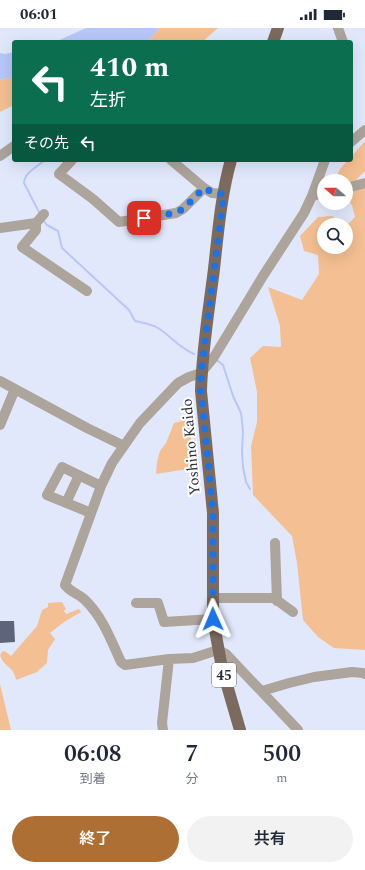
<!DOCTYPE html>
<html lang="ja">
<head>
<meta charset="utf-8">
<style>
  :root { --surface:#fff; --page:#f2f2f3; --text:#1f2937; --muted:#747a83; --accent:#ad6f34 }
  body { margin:0; font-family:Spectral,"Noto Sans JP",serif; background:var(--page); color:var(--text); height:100vh; display:flex; flex-direction:column; font-size:15px; white-space:nowrap }
  * { box-sizing:border-box; margin:0 }
  p { font-size:13px; color:var(--muted) }
  .icon { flex:none; width:22px; height:22px; fill:none; stroke:currentColor; stroke-width:2; stroke-linecap:round; stroke-linejoin:round }
  .map { position:relative; height:702px; overflow:hidden }
  .details { display:flex; flex-direction:column; background:var(--surface); flex:1 }
  .details>* { flex:none }
  .guide { position:absolute; left:12px; top:12px; width:341px; height:122px; border-radius:4px; box-shadow:0 4px 16px #0002; background:#0b6e4f; color:#fff; overflow:hidden }
  .needle { width:26px; rotate:291deg }
  .controls { position:absolute; left:317px; top:146px; display:grid; gap:8px }
  .controls a { display:grid; place-items:center; width:36px; height:36px; border-radius:50%; background:var(--surface); box-shadow:0 4px 16px #0002; font-size:20px }
  .pin { position:absolute; display:grid; place-items:center; width:34px; height:34px; color:#fff; margin:-17px; border-radius:8px; box-shadow:0 2px 6px #0006 }
  .me { position:absolute; width:44px; margin:-22px; rotate:359deg; stroke-linejoin:round; filter:drop-shadow(0 0 3px #0008) }
  .turn { display:flex; align-items:center; gap:14px; height:84px; padding:0 12px; font-size:18px }
  .turn .icon { width:52px; height:52px; stroke-width:2.5 }
  .turn b { display:block; font-size:28px; line-height:34px }
  .then { display:flex; align-items:center; height:38px; padding:0 12px; background:#0003; gap:8px; font-size:15px }
  .eta { display:flex; justify-content:space-evenly; align-items:center; height:68px; text-align:center }
  .eta b { font-size:24px; font-weight:600; line-height:28px }
  .action { display:flex; gap:8px; margin-top:auto; padding:8px 12px }
  .action a { flex:1; height:46px; border-radius:24px; background:var(--accent); color:#fff; font-size:16px; font-weight:600; line-height:46px; text-align:center }
  .action a+a { background:var(--page); color:var(--text) }
  .status { display:flex; justify-content:space-between; align-items:center; height:28px; padding:0 20px; background:var(--surface); direction:ltr }
  .status svg { height:11px; fill:currentColor }
  .map>svg:first-child { display:block }
</style>
</head>
<body>
<div class="status"><b>06:01</b><svg viewBox="0 0 49 12"><path d="M0 12V9h3v3zM5 12V6h3v6zM10 12V3h3v9zM15 12V0h3v12zM26 1h20v11H26zM47 4h2v5h-2z"/></svg></div>
<div class="map">
<svg width="365" height="702" viewBox="0 0 365 702">
  <rect width="100%" height="100%" fill="#e2e8fc"/>
  <path fill="#f4bf92" d="M159 0H218L202 14H148Z
    M14 49V77L0 84V52Z
    M365 113V143L356 152 365 155V622L334 620 318 609 303 592 297 535 292 508 253 467 251 418 257 394V364L250 330 263 318 281 319 280 298 268 259 302 272 319 246 318 227 304 223 300 208 318 189 332 188 345 197H324V219H346V198L355 189 352 177 346 171V153H334L340 141 348 132H351V129Z
    M189 391 194 440 156 446 157 434 160 423 166 415 174 395Z
    M62 574 66 581 64 583 66 586 79 581 81 584 64 594 50 605 55 611 48 622 47 635 37 644 16 652C14 638 4 640 0 627L3 623 6 624 11 628 37 598 42 582 48 579V575Z
    M0 656 11 702H0Z"/>
  <path fill="#b8c6f9" d="M86 0H159L148 14H55Z
    M14 24V49L0 52V25L5 26Z"/>
  <g fill="none" stroke-linecap="round" stroke-linejoin="round">
    <path stroke="#b8c6f9" stroke-width="2" d="M40 186 24 155C24 145 38 138 45 132
      M43 192 47 197 58 203 62 220 129 282 135 293C143 295 151 296 158 300 172 309 177 318 194 326
      M218 333 223 337 233 368 241 385 243 403 242 423 243 439 246 454 250 461"/>
  </g>
  <path fill="#5e647a" d="M0 593H14L15 614 0 615Z"/>
  <g fill="none" stroke-linecap="round" stroke-linejoin="round">
    <path stroke="#ada49c" stroke-width="10" d="M338 0 343 14
      M351 114 365 102
      M0 128 14 118
      M72 132 59 146 93 171 119 194 176 185 183 181 204 160
      M171 132 204 160 212 165 224 166
      M346 160 365 155
      M312 168 324 165
      M36 195V202L22 219 87 263
      M0 200 36 195 44 186
      M0 353 87 400 124 418
      M0 397 15 361
      M66 475 79 447
      M91 485 47 467 62 439 101 458
      M275 515 277 573
      M213 570H274L293 584
      M136 575H158L164 594 213 591
      M262 663 289 655 314 649 352 644 363 645 365 646
      M163 702 162 695 169 631
      M298 702 226 626 218 622 193 630 169 631 125 637 121 634C111 612 102 588 85 572 79 566 70 564 65 557L101 458 112 435 140 395 178 355 189 349 201 345 214 329 263 248 304 185 312 168 325 132"/>
    <path stroke="#7b6a5d" stroke-width="12" d="M273 14 278 0
      M231 132C221 167 218 205 214 241 209 281 202 322 201 363L213 485V591L222 640 240 702"/>
  </g>
  <g fill="none" stroke-linecap="round" stroke-linejoin="round">
    <path stroke="#1a73e8" stroke-width="7" stroke-dasharray="0 12.6" d="M144 190 176 185 183 181 204 160 212 164 224 166 201 345V363L213 484V591"/>
  </g>
  <g text-anchor="middle" dominant-baseline="central" stroke-width="4" stroke-linejoin="round" paint-order="stroke">
    <rect fill="#fff" stroke="#696b72" stroke-width="1" x="212" y="635" width="24" height="24" rx="3"/>
    <g font-size="14" font-weight="bold" fill="#292c36">
      <text x="224" y="647">45</text>
    </g>
    <g font-size="15" fill="#292c36" stroke="#fff">
      <text transform="translate(191 419) rotate(-95)">Yoshino Kaido</text>
    </g>
  </g>
</svg>
<div class="controls">
<a><svg class="needle" viewBox="-14 -14 28 28"><path d="M0-13l5 13h-10z" fill="#e53935"/><path d="M0 13l5-13h-10z" fill="#747a83"/></svg></a>
<a><svg class="icon" aria-label="search" viewBox="0 0 24 24"><circle cx="10" cy="10" r="6"/><path d="M15 15l6 6"/></svg></a>
</div>
<div class="pin" style="left:144px;top:190px;background:#d93025"><svg class="icon" aria-label="arrive" viewBox="0 0 24 24"><path d="M6 21V4h12l-3 4 3 4H6"/></svg></div>
<svg class="me" style="left:213px;top:591px" viewBox="-20 -20 40 40"><path d="M0-17L14 15 0 8-14 15z" fill="#1a73e8" stroke="#fff" stroke-width="4"/></svg>
<div class="guide">
<div class="turn"><svg class="icon" aria-label="left" viewBox="0 0 24 24"><path d="M17 20v-9H6M10 6l-5 5 5 5"/></svg><div><b>410 m</b>左折</div></div>
<div class="then">その先<svg class="icon" aria-label="left" viewBox="0 0 24 24"><path d="M17 20v-9H6M10 6l-5 5 5 5"/></svg></div>
</div>
</div>
<section class="details">
<div class="eta">
<div><b>06:08</b><p>到着</p></div>
<div><b>7</b><p>分</p></div>
<div><b>500</b><p>m</p></div>
</div>
<div class="action"><a>終了</a><a>共有</a></div>
</section>
</body>
</html>
